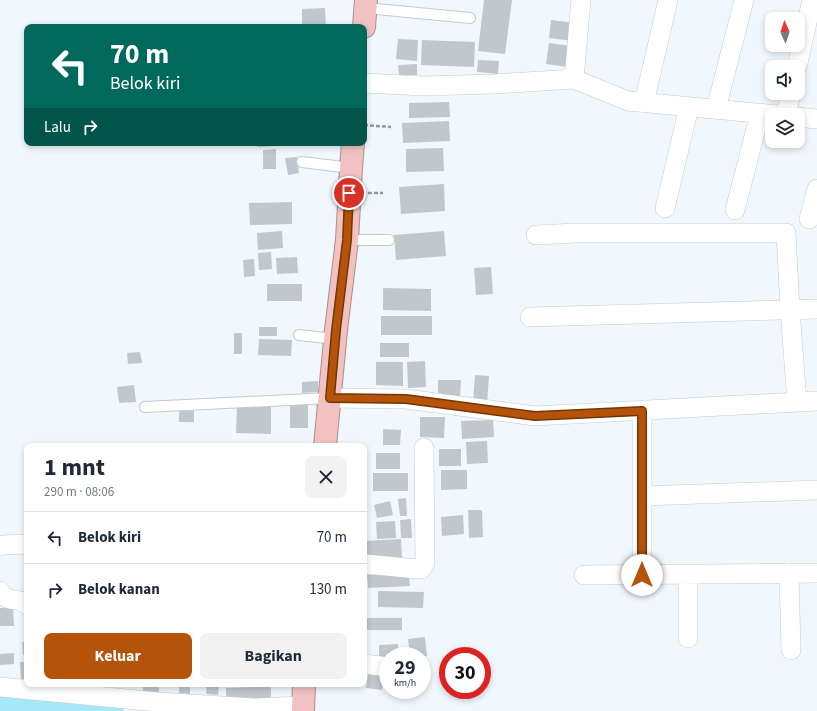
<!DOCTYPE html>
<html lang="id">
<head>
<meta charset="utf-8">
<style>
  :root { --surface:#fff; --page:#f2f2f3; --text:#1f2937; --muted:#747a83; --line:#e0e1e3; --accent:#b45309 }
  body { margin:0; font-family:"Source Sans 3",sans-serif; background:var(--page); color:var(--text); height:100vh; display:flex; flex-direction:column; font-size:15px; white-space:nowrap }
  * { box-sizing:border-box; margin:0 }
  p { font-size:13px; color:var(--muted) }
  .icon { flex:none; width:22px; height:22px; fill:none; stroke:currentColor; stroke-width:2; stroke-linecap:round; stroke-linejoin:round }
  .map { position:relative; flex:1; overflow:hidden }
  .sheet { position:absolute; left:24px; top:443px; width:343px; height:244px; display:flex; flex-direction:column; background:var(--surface); border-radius:8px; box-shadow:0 2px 6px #0003 }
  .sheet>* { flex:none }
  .guide { position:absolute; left:24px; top:24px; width:343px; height:122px; border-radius:8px; box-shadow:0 2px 6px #0003; background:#00695c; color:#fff; overflow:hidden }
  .needle { width:26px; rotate:357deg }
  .fabs { position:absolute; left:765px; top:12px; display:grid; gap:8px }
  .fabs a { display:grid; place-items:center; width:40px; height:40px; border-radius:8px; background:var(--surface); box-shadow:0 2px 6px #0003; font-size:20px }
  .speed { position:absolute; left:379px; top:647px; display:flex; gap:8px; font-size:20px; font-weight:700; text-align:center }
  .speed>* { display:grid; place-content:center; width:52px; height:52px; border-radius:50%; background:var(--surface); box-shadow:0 2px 6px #0003; line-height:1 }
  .speed small { font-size:10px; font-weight:400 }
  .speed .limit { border:6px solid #d22; background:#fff; color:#111 }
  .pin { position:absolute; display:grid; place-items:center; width:34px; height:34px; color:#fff; margin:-17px; border:2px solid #fff; border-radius:50%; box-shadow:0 1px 4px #0007 }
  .me { position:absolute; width:44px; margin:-22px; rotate:0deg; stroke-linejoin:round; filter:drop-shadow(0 0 3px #0008) }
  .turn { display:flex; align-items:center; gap:14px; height:84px; padding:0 20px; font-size:18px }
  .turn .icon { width:52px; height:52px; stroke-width:2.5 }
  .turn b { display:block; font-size:28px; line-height:34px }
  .then { display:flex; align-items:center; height:38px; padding:0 20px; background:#0003; gap:8px; font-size:15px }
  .round { display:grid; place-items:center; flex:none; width:42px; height:42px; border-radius:8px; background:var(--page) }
  .headline { display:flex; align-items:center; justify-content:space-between; height:68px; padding:0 20px }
  h1 { font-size:24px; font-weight:700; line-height:30px }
  .primary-button { display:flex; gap:8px; margin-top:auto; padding:8px 20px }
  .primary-button a { flex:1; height:46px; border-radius:8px; background:var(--accent); color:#fff; font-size:16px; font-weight:700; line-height:46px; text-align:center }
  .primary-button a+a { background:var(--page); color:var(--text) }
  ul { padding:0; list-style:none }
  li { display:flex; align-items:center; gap:12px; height:52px; padding:0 20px; border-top:1px solid var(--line) }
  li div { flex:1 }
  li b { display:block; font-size:15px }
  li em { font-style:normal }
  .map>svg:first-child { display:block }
</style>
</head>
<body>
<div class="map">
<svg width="817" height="711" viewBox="0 0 817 711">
  <rect width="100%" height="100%" fill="#f0f7fd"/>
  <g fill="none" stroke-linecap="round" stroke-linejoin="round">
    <path stroke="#a6e7f8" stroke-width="29" d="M0 703 109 711"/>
  </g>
  <path fill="#c1c8cd" d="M484 0H512L505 54 478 51Z
    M325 8 326 27H302V9Z
    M551 20 575 23 573 41 549 38Z
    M398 39 418 40 417 61 396 59Z
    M422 40 475 42 474 67 421 65Z
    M549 43 572 46 569 67 546 64Z
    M478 60 499 61 498 74 477 72Z
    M417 64V75H399L398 65Z
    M449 102 450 117 409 118V103Z
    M449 121 450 141 403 143 402 123Z
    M258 143H275V146L258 147Z
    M317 143H333V145L317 146Z
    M443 148 444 171 406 172V149Z
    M276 149V169H263V150Z
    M297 157 299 173 288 175 285 158Z
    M444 184 445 211 401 214 399 187Z
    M292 202V224L250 225 249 203Z
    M282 231 283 248 258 250 257 233Z
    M444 231 446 256 396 260 394 235Z
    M271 252 272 269 259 270 258 253Z
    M297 257 298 273 277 274 276 258Z
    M254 259 255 276 244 277 243 260Z
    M491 267 493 294 476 295 474 268Z
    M267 284H302V301H267Z
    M383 288 431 289V311L383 310Z
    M381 316H432V335H381Z
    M259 327H277V336H259Z
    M234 333H242V354H234Z
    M259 339 292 340 291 356 258 355Z
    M380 343H409V357H380Z
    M140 352 142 363 128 364 127 353Z
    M425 361 426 387 408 388 407 362Z
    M376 362H403V386L376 385Z
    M475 375 489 376 487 404 473 403Z
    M438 380H461L460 400H438Z
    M318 381V392L302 393V382Z
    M134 385 136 402 119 403 117 387Z
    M290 403H308V428H290Z
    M237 405H271V434L236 433Z
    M179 411H194V422H179Z
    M420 417H445L444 438 420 437Z
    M493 420 494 437 462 439 461 421Z
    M383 429 401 430 400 445H383Z
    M487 441 488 463 467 464 466 442Z
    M439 449H461V466H439Z
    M376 453H400V469H376Z
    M441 470H467V489L441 490Z
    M373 473H408V491H373Z
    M406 498 407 516H400L398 499Z
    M390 501 393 515 377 518 374 505Z
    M468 510H482L483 537 469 538Z
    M463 515 464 534 442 536 441 517Z
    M411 519 412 538H401L400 520Z
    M395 521 396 538 377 539 376 522Z
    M401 539 402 558 364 560V541Z
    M409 573 410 586 368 588 367 575Z
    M378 591 424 592 423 608 378 607Z
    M0 608H13L14 626H0Z
    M364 618H402V630H364Z
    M425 637 427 656 422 657V656H410L408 639Z
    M22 642H27V655H23Z
    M398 644V656H388V662H379V645Z
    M14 653V664L0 665V654Z
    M20 662H27V680H21Z
    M369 668 384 669 382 690 366 688Z
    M143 684 159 685V694L143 693Z
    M179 684H190V694L179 693Z
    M207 684H219L218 695 206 694Z
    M271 686V699L226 701V688Z"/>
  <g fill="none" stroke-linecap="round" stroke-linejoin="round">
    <g stroke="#c4cbd0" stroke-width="12">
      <path id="lane" d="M366 8 470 18
        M302 162 351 168
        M347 240H389
        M299 335 335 339
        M145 407 330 398"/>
    </g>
    <g stroke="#c4cbd0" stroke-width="20">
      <path id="street" d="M797 67 812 0
        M574 79 628 101 778 115
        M364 83 424 86 494 84 574 79 581 0
        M644 103 668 0
        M716 109 744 0
        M786 115 791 93
        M798 117 817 119
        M665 208 689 107
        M735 210 760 113
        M809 219 817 189
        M536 235 576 233H786L790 310 797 402
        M530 317 817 309
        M330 398 406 399 535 416 817 401
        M642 496 817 490
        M0 546 3 545 27 544
        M364 564 376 565 417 569H421L423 567 425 563 424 448
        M789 573 791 650
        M688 574V638
        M584 575 817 573
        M642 575V411
        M0 591 3 596 9 599 21 601 27 605
        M364 664 388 667
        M0 687 158 702 254 708 303 706"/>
    </g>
    <g stroke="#ac8e8f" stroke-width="24">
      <path id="highway" d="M364 27 366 0
        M325 446 336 330 347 240 351 168 353 143
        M303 711 304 684"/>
    </g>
    <path stroke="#93979c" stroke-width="2.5" stroke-dasharray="4 2" stroke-linecap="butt" d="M364 125 391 127
      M368 193H383"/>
    <use href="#lane" stroke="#fff" stroke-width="10"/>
    <use href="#street" stroke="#fff" stroke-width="19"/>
    <use href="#highway" stroke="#f2c2c2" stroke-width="22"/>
  </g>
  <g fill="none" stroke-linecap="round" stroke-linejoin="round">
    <g stroke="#753606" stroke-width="10">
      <path id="route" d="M349 193 347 240 336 330 330 398 406 399 535 416 642 411V575"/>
    </g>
    <use href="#route" stroke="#b45309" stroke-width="7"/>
  </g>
</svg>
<div class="fabs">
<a><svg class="needle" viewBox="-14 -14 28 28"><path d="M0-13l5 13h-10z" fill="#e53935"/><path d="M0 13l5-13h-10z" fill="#747a83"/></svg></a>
<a><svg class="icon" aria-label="sound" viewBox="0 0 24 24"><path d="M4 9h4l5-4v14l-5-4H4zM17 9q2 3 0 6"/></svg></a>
<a><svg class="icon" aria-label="layers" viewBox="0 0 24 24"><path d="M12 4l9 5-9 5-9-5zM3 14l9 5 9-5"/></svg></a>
</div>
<div class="speed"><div>29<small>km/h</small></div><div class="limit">30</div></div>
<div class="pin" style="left:349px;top:193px;background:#d93025"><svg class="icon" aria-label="arrive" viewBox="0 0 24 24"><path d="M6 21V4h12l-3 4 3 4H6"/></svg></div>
<svg class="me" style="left:642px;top:575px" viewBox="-20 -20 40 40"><circle r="19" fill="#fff"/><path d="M0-13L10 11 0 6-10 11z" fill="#b45309"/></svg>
<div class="guide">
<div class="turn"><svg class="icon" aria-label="left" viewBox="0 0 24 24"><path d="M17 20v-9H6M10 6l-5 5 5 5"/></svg><div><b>70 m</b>Belok kiri</div></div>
<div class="then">Lalu<svg class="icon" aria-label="right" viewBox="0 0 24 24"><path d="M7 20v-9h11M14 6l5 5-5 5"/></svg></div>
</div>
<section class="sheet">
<div class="headline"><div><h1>1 mnt</h1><p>290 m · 08:06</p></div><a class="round"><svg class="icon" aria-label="close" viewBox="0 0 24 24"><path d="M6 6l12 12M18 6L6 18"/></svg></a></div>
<ul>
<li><svg class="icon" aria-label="left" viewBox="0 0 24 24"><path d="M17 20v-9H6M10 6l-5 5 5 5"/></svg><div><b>Belok kiri</b></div><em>70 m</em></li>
<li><svg class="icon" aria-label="right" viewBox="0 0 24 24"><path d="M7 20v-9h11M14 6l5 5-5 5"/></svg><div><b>Belok kanan</b></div><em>130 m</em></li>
</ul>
<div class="primary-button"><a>Keluar</a><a>Bagikan</a></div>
</section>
</div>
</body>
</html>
